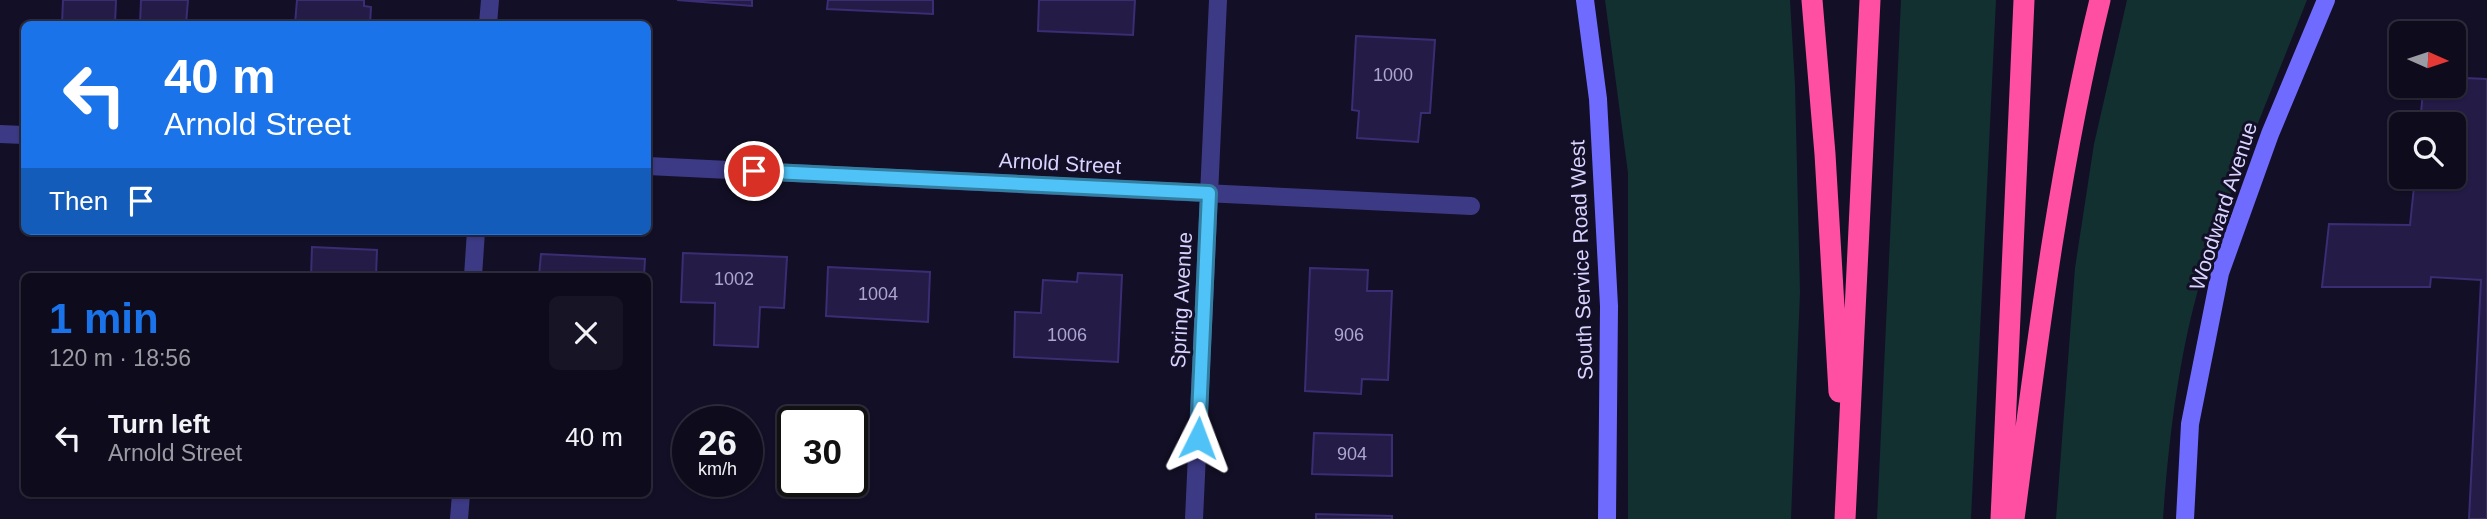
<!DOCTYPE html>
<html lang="en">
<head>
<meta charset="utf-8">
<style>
  :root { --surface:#0e0b1c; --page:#171425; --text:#f1f3f6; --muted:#9b9ba3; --line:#2e2b3b; --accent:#1a73e8 }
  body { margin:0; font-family:Helvetica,sans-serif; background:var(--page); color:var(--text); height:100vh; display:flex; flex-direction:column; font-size:26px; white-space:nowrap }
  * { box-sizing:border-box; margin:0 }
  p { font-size:23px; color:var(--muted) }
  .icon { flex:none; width:38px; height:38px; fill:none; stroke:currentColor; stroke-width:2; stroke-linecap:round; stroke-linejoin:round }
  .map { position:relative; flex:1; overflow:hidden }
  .drawer { position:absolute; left:21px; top:273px; width:630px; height:224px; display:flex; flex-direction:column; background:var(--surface); border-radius:10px; box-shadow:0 2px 5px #0004,0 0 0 2px var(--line) }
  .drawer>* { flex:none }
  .top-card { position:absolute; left:21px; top:21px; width:630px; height:214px; border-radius:10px; box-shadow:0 2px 5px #0004,0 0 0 2px var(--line); background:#1a73e8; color:#fff; overflow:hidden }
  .needle { width:46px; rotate:93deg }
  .controls { position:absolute; left:2389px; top:21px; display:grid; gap:14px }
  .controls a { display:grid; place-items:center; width:77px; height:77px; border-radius:10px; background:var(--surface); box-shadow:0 2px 5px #0004,0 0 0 2px var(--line); font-size:35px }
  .speed { position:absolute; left:672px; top:406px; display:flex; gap:14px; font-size:35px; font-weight:700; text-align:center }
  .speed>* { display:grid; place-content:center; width:91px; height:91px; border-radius:50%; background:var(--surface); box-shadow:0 2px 5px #0004,0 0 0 2px var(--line); line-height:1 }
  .speed small { font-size:18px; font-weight:400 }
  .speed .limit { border:4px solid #111; border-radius:10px; background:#fff; color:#111 }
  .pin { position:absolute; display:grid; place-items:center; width:60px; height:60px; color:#fff; margin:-30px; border:4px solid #fff; border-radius:50%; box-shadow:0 2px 7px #0007 }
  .me { position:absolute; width:77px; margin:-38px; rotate:3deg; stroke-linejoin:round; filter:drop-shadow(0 0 5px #0008) }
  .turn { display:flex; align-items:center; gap:24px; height:147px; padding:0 28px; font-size:32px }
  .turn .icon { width:91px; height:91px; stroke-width:2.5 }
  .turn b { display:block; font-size:49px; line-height:60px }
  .then { display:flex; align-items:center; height:66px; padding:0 28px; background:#0003; gap:14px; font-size:26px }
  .round { display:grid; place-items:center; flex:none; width:74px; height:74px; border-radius:10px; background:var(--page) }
  .overview { display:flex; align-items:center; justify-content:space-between; height:119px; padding:0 28px }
  h1 { font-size:42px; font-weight:800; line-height:52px; color:var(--accent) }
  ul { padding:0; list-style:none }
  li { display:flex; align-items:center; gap:21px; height:91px; padding:0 28px }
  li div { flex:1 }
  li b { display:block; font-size:26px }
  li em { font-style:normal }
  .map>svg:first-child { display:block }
</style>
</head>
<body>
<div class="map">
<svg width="2487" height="519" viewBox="0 0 2487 519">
  <rect width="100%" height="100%" fill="#130f26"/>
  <path fill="#12302f" d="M1605 0H1790L1795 85 1800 292 1791 519H1628V173Z
    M1901 0H1996L1971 519H1877Z
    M2127 0H2307C2273 87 2236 174 2206 263 2180 344 2169 434 2163 519H2056L2075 268 2094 144Z"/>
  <path fill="#241b47" stroke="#3b2d73" stroke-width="2" d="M63 0H116L115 24H62Z
    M141 0H188L186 24H140Z
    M297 0H364V6L371 7 370 24H295Z
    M677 0H752V6Z
    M828 0H933V14L827 9Z
    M1039 0H1135L1133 35 1038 31Z
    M1356 36 1435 40 1430 113H1421L1418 142 1357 138 1359 111 1352 110Z
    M2465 78 2487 79V519H2469L2481 280 2431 277 2430 287H2322L2329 224 2410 225 2415 177H2454V124H2420L2423 91H2461Z
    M312 247 377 250 376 276H311Z
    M683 253 787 257 784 308 760 307 758 347 714 345 715 303 681 302Z
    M541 254 645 259 644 276H539Z
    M828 267 930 272 928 322 826 316Z
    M1310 268 1368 270 1367 291H1392L1388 380 1362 379 1361 394 1305 391Z
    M1078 273 1122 275 1118 362 1014 357 1015 312 1041 313 1043 280 1077 282Z
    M1314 433 1392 435V476L1312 474Z
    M1316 514 1392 516V519H1316Z"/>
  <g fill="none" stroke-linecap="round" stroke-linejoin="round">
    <path stroke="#3d3a85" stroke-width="18" d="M488 24 490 0
      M0 134 24 135
      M648 166 1471 206
      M473 276 476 231
      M459 519 461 494
      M1194 519 1218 0"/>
    <path stroke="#6f6bff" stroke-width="18" d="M1585 0 1598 99 1609 306 1607 519
      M2185 519 2190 424 2220 273 2270 134 2326 0"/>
    <path stroke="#ff4fa3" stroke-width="21" d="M1812 0 1825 154 1839 392
      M1845 519 1870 0
      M2001 519 2024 0
      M2014 519C2037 345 2058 171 2100 0"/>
  </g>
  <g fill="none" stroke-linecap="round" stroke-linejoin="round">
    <g stroke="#337fa1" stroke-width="18">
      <path id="route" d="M754 171 1209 193 1198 438"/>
    </g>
    <use href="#route" stroke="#4fc3f7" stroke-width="12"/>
  </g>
  <g text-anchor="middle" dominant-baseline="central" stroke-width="6" stroke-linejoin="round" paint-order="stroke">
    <g font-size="18" fill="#aca6d1">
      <text x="1393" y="75">1000</text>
      <text x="734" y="279">1002</text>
      <text x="878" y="294">1004</text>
      <text x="1067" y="335">1006</text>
      <text x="1349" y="335">906</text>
      <text x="1352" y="454">904</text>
    </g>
    <g font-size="21" fill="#d9d4ff" stroke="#130f26">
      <text transform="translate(1060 163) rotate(3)">Arnold Street</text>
      <text transform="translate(2223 206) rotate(-72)">Woodward Avenue</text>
      <text transform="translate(1581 260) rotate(-92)">South Service Road West</text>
      <text transform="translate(1181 300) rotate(-87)">Spring Avenue</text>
    </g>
  </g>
</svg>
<div class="controls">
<a><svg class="needle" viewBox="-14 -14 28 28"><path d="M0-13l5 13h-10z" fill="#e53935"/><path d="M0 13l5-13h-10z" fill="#9b9ba3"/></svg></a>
<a><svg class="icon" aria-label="search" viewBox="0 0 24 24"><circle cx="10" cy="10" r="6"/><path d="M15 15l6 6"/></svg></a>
</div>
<div class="speed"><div>26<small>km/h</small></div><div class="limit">30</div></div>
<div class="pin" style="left:754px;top:171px;background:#d93025"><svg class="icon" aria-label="arrive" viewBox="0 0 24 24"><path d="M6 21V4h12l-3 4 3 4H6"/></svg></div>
<svg class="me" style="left:1198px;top:438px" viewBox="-20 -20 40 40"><path d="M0-17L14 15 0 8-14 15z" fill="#4fc3f7" stroke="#fff" stroke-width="4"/></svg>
<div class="top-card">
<div class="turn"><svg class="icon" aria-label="left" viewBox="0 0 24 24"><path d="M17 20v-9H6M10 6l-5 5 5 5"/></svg><div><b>40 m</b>Arnold Street</div></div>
<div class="then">Then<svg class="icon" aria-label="arrive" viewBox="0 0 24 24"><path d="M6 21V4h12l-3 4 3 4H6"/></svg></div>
</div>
<section class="drawer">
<div class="overview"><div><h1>1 min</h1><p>120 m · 18:56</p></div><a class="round"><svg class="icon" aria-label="close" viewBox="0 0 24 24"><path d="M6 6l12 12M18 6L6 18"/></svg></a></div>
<ul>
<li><svg class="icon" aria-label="left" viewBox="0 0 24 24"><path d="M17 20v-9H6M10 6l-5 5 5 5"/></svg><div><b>Turn left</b><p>Arnold Street</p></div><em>40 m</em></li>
</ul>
</section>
</div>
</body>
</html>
